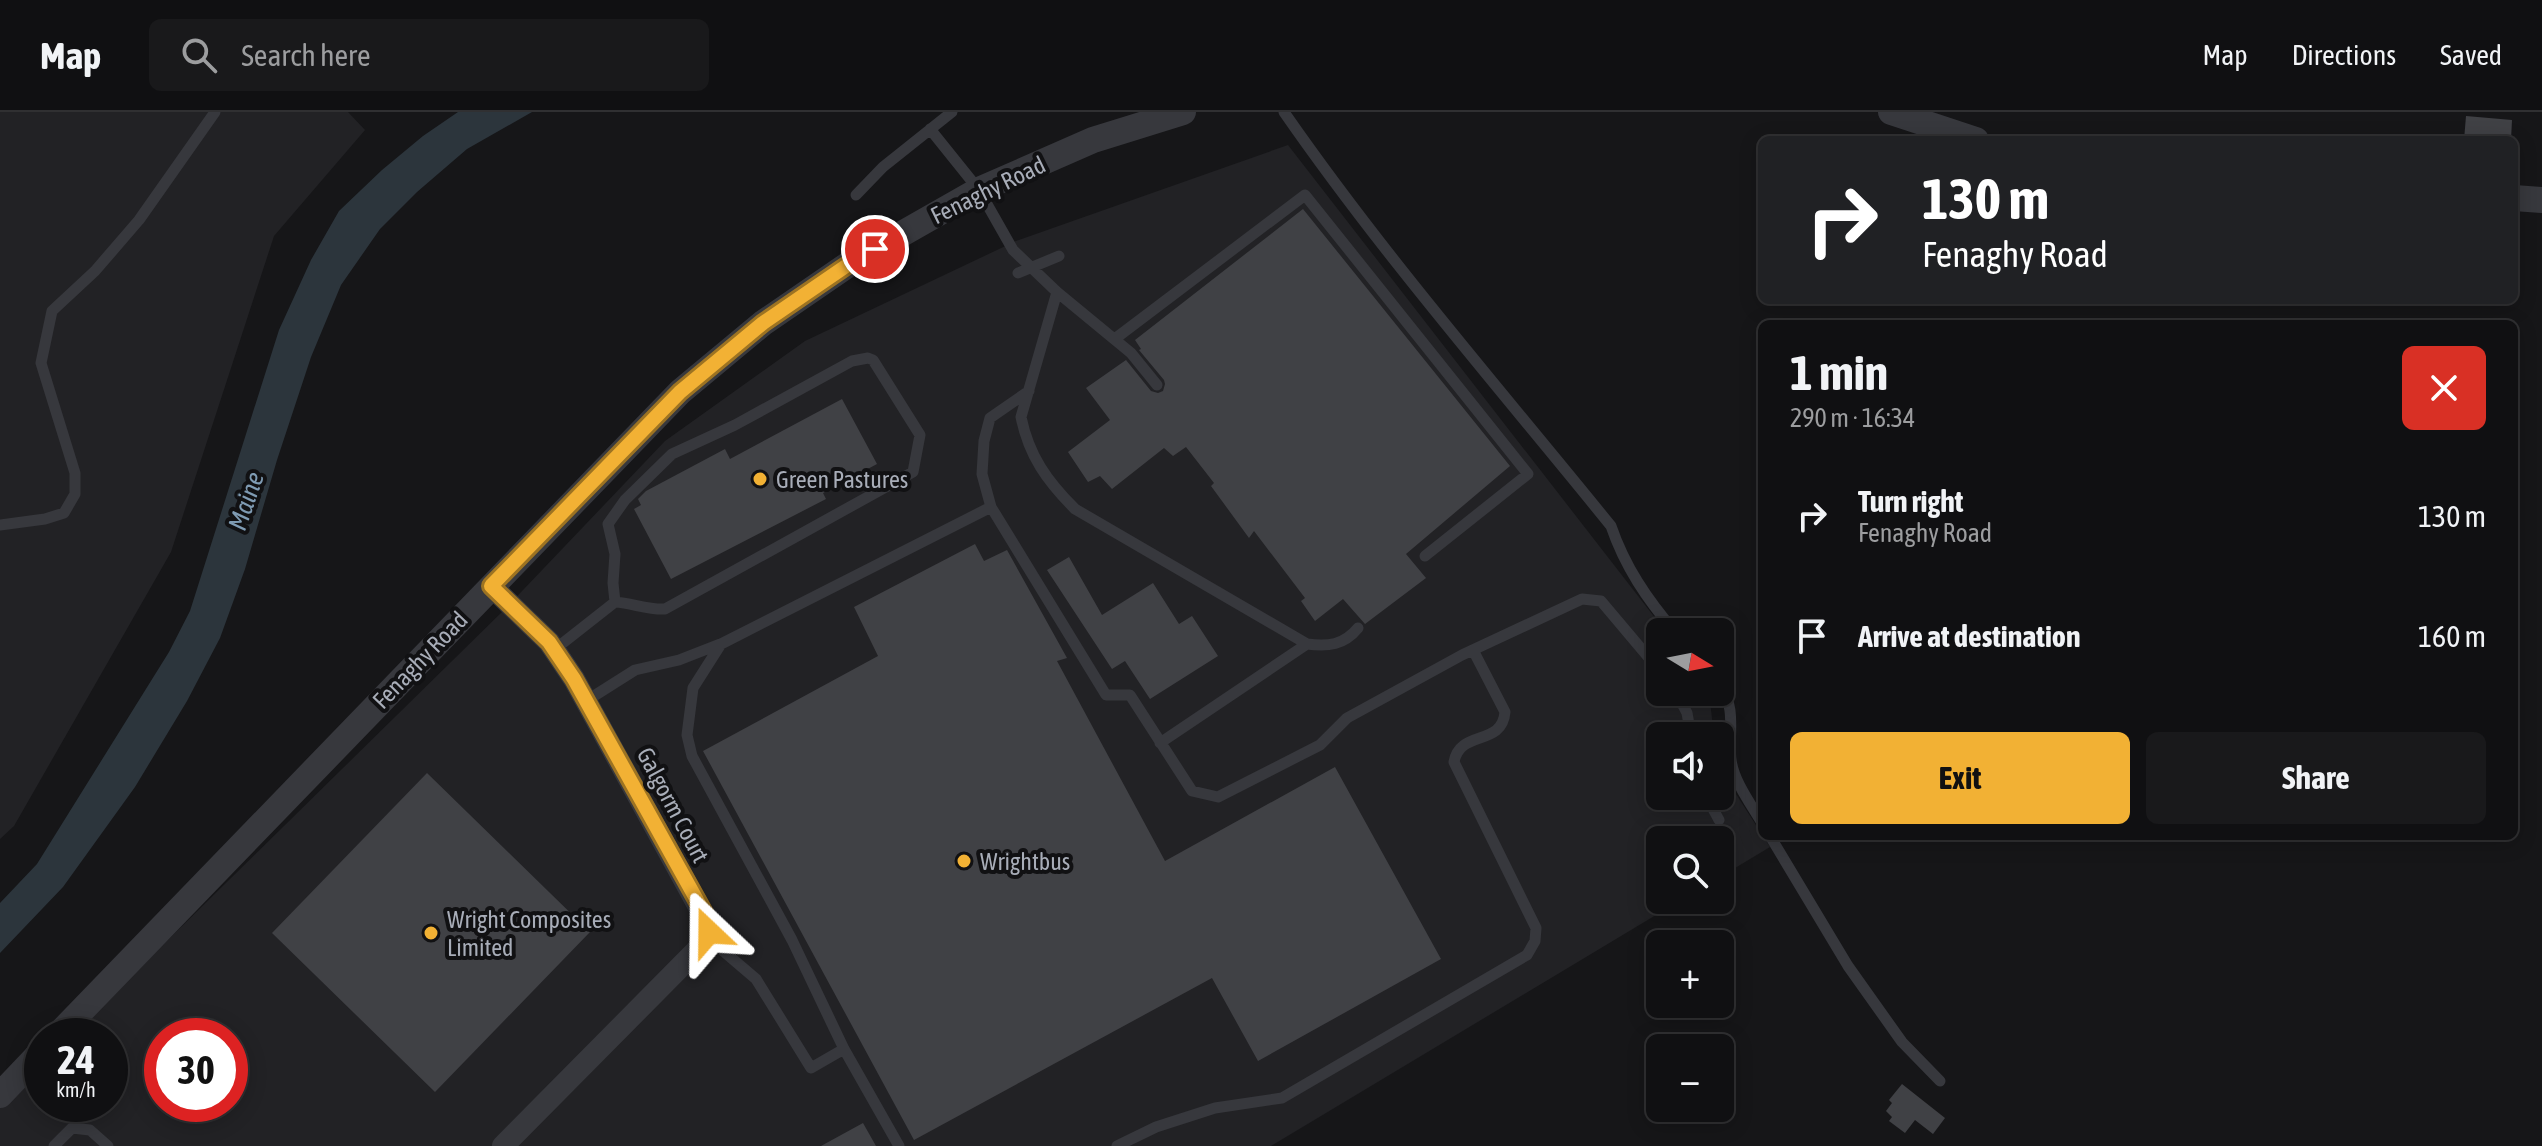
<!DOCTYPE html>
<html lang="en">
<head>
<meta charset="utf-8">
<style>
  :root { --surface:#101012; --page:#19191b; --text:#f1f3f6; --muted:#9c9d9f; --line:#303032; --accent:#f2b134 }
  body { margin:0; font-family:"Asap Condensed",sans-serif; background:var(--page); color:var(--text); height:100vh; display:flex; flex-direction:column; font-size:30px; white-space:nowrap }
  * { box-sizing:border-box; margin:0 }
  p { font-size:26px; color:var(--muted) }
  .icon { flex:none; width:44px; height:44px; fill:none; stroke:currentColor; stroke-width:2; stroke-linecap:round; stroke-linejoin:round }
  .map { position:relative; flex:1; overflow:hidden }
  .drawer { position:absolute; left:1758px; top:208px; width:760px; height:520px; display:flex; flex-direction:column; background:var(--surface); border-radius:12px; box-shadow:0 4px 20px #0003,0 0 0 2px var(--line) }
  .drawer>* { flex:none }
  .guide { position:absolute; left:1758px; top:24px; width:760px; height:168px; border-radius:12px; box-shadow:0 4px 20px #0003,0 0 0 2px var(--line); background:#202124; color:#fff; overflow:hidden }
  .needle { width:52px; rotate:100deg }
  .tools { position:absolute; left:1646px; top:506px; display:grid; gap:16px }
  .tools a { display:grid; place-items:center; width:88px; height:88px; border-radius:12px; background:var(--surface); box-shadow:0 4px 20px #0003,0 0 0 2px var(--line); font-size:40px }
  .speed { position:absolute; left:24px; top:906px; display:flex; gap:16px; font-size:40px; font-weight:700; text-align:center }
  .speed>* { display:grid; place-content:center; width:104px; height:104px; border-radius:50%; background:var(--surface); box-shadow:0 4px 20px #0003,0 0 0 2px var(--line); line-height:1 }
  .speed small { font-size:20px; font-weight:400 }
  .speed .limit { border:12px solid #d22; background:#fff; color:#111 }
  .pin { position:absolute; display:grid; place-items:center; width:68px; height:68px; color:#fff; margin:-34px; border:4px solid #fff; border-radius:50%; box-shadow:0 2px 8px #0007 }
  .me { position:absolute; width:88px; margin:-44px; rotate:337deg; stroke-linejoin:round; filter:drop-shadow(0 0 6px #0008) }
  .turn { display:flex; align-items:center; gap:28px; height:168px; padding:0 32px; font-size:36px }
  .turn .icon { width:104px; height:104px; stroke-width:2.5 }
  .turn b { display:block; font-size:56px; line-height:68px }
  .round { display:grid; place-items:center; flex:none; width:84px; height:84px; border-radius:12px; background:var(--page) }
  .summary { display:flex; align-items:center; justify-content:space-between; height:136px; padding:0 32px }
  h1 { font-size:48px; font-weight:700; line-height:60px }
  .primary-button { display:flex; gap:16px; margin-top:auto; padding:16px 32px }
  .primary-button a { flex:1; height:92px; border-radius:12px; background:var(--accent); color:#111; font-size:32px; font-weight:700; line-height:92px; text-align:center }
  .primary-button a+a { background:var(--page); color:var(--text) }
  ul { padding:0; list-style:none }
  li { display:flex; align-items:center; gap:24px; height:120px; padding:0 32px }
  li div { flex:1 }
  li b { display:block; font-size:30px }
  li em { font-style:normal }
  header { display:flex; align-items:center; gap:48px; box-sizing:border-box; height:112px; padding:0 40px; background:var(--surface); border-bottom:2px solid var(--line) }
  header strong { font-size:38px }
  nav { display:flex; gap:44px; margin-inline-start:auto; font-size:28px }
  .search { width:560px; height:72px; background:var(--page); display:flex; align-items:center; gap:20px; box-sizing:border-box; padding:0 28px; border-radius:12px; color:var(--muted); font-size:30px }
  .map>svg:first-child { display:block }
</style>
</head>
<body>
<header>
<strong>Map</strong>
<div class="search"><svg class="icon" aria-label="search" viewBox="0 0 24 24"><circle cx="10" cy="10" r="6"/><path d="M15 15l6 6"/></svg>Search here</div>
<nav><a>Map</a><a>Directions</a><a>Saved</a></nav>
</header>
<div class="map">
<svg width="2542" height="1034" viewBox="0 0 2542 1034">
  <rect width="100%" height="100%" fill="#161618"/>
  <path fill="#222225" fill-rule="evenodd" d="M0 0H348L365 18 274 124 171 440 14 714 0 727Z
    M1288 33 1666 520H1660V580H1709L1714 624H1660V684H1720V657L1770 735 1720 765V728H1660V788H1681L1271 1034H0V996L42 952V992H110V924H70L505 497 665 329 805 229 1016 129ZM162 924H230V992H162Z"/>
  <path fill="#2c353c" d="M458 0H532L467 37 417 80 380 117 341 173 311 245 277 348 245 457 220 526 187 589 135 675 63 775 0 841V791L37 752 169 540 190 499 279 218 311 148 339 99 382 58 423 24Z"/>
  <path fill="#404145" d="M2466 4 2512 8 2511 28H2464Z
    M1303 97 1510 354 1406 442 1426 466 1365 512 1343 487 1315 509 1301 489 1305 486 1254 419 1249 426 1211 374 1214 371 1186 335 1173 344 1164 336 1112 377 1100 364 1088 370 1068 340 1110 308 1086 276 1126 248 1151 279 1158 281 1163 279 1165 272 1164 268 1139 238 1141 237 1135 228Z
    M842 287 877 352 823 381 826 387 671 467 634 397 641 393 638 387 646 379 725 337 730 347Z
    M975 432 984 449 1007 438 1067 546 1057 549 1165 749 1335 655 1441 847 1258 949 1212 866 914 1028 703 639 878 544 854 495Z
    M1069 445 1102 503 1153 471 1179 512 1192 504 1218 544 1150 587 1125 549 1112 557 1047 458Z
    M427 661 590 820 435 980 272 821Z
    M1902 972 1945 1006 1933 1022 1915 1008 1905 1021 1889 1009 1892 1005 1886 999 1892 991 1889 988Z
    M863 1011 876 1034H821Z"/>
  <g fill="none" stroke-linecap="round" stroke-linejoin="round">
    <path stroke="#37383d" stroke-width="11" d="M1284 0C1384 144 1500 277 1611 414 1625 455 1647 487 1675 520
      M930 17 979 78 1013 138 1057 180 1131 241 1157 273
      M856 83 883 55 952 0
      M1018 161 1059 144
      M1057 180 1021 305C1029 344 1047 369 1075 397L1307 532C1328 535 1344 533 1358 516
      M1116 226 1305 83 1528 362 1425 444
      M1029 279 990 306 984 329 982 362 991 395 1106 583H1130L1192 679 1218 685 1320 633 1347 606 1462 543 1582 487 1601 489 1660 559
      M0 413 45 407 64 401 75 382V361L41 251 52 199 95 159 139 108 215 0
      M554 538 615 490C632 491 648 498 665 497L913 360 920 323 873 248 868 246 852 249 735 313 672 342 625 388 608 412 615 442 613 471 615 490
      M1720 574C1737 595 1728 623 1731 648 1734 670 1751 692 1762 711
      M1676 580 1687 601 1691 624
      M586 589 635 558 679 548 720 532
      M1160 631 1307 532
      M1706 684 1719 708
      M1770 724 1848 854 1902 930 1940 969
      M708 826 756 867 811 956 844 937
      M54 1034 72 1016 90 1018 108 1034
      M899 1034 844 937 792 828 692 644 687 623 693 576 721 532 991 395
      M1117 1034 1156 1015 1215 996 1282 986 1527 843 1535 829 1536 816 1454 650C1460 617 1502 635 1505 600L1473 538"/>
    <path stroke="#37383d" stroke-width="22" d="M491 474 549 530 574 567 710 815 708 826 700 835 503 1034"/>
    <path stroke="#37383d" stroke-width="26" d="M1891 0 1976 28
      M2514 86 2542 88
      M57 924 680 280 763 211 849 152 979 78 1093 28 1183 0
      M0 983 42 939"/>
  </g>
  <g fill="none" stroke-linecap="round" stroke-linejoin="round">
    <g stroke="#9d7322" stroke-width="20">
      <path id="route" d="M709 820 708 808 574 567 549 530 491 474 680 280 763 211 849 152 875 137"/>
    </g>
    <use href="#route" stroke="#f2b134" stroke-width="14"/>
  </g>
  <g fill="#f2b134" stroke="#111113" stroke-width="3">
    <circle cx="760" cy="367" r="8"/>
    <circle cx="964" cy="749" r="8"/>
    <circle cx="431" cy="821" r="8"/>
  </g>
  <g text-anchor="middle" dominant-baseline="central" stroke-width="8" stroke-linejoin="round" paint-order="stroke">
    <g font-size="24" fill="#a8adb8" stroke="#111113">
      <text transform="translate(988 78) rotate(-26)">Fenaghy Road</text>
      <text transform="translate(420 548) rotate(-46)">Fenaghy Road</text>
      <text transform="translate(673 693) rotate(62)">Galgorm Court</text>
    </g>
    <g font-size="24" fill="#a8adb8" stroke="#111113" text-anchor="start">
      <text x="776" y="367">Green Pastures</text>
      <text x="980" y="749">Wrightbus</text>
      <text x="447" y="807">Wright Composites<tspan x="447" dy="28">Limited</tspan></text>
    </g>
    <g font-size="26" font-style="italic" fill="#7f9bb3" stroke="#111113">
      <text transform="translate(246 389) rotate(-71)">Maine</text>
    </g>
  </g>
</svg>
<div class="tools">
<a><svg class="needle" viewBox="-14 -14 28 28"><path d="M0-13l5 13h-10z" fill="#e53935"/><path d="M0 13l5-13h-10z" fill="#9c9d9f"/></svg></a>
<a><svg class="icon" aria-label="sound" viewBox="0 0 24 24"><path d="M4 9h4l5-4v14l-5-4H4zM17 9q2 3 0 6"/></svg></a>
<a><svg class="icon" aria-label="search" viewBox="0 0 24 24"><circle cx="10" cy="10" r="6"/><path d="M15 15l6 6"/></svg></a>
<a>+</a>
<a>−</a>
</div>
<div class="speed"><div>24<small>km/h</small></div><div class="limit">30</div></div>
<div class="pin" style="left:875px;top:137px;background:#d93025"><svg class="icon" aria-label="arrive" viewBox="0 0 24 24"><path d="M6 21V4h12l-3 4 3 4H6"/></svg></div>
<svg class="me" style="left:709px;top:820px" viewBox="-20 -20 40 40"><path d="M0-17L14 15 0 8-14 15z" fill="#f2b134" stroke="#fff" stroke-width="4"/></svg>
<div class="guide">
<div class="turn"><svg class="icon" aria-label="right" viewBox="0 0 24 24"><path d="M7 20v-9h11M14 6l5 5-5 5"/></svg><div><b>130 m</b>Fenaghy Road</div></div>
</div>
<section class="drawer">
<div class="summary"><div><h1>1 min</h1><p>290 m · 16:34</p></div><a class="round" style="background:#d93025;color:#fff"><svg class="icon" aria-label="close" viewBox="0 0 24 24"><path d="M6 6l12 12M18 6L6 18"/></svg></a></div>
<ul>
<li><svg class="icon" aria-label="right" viewBox="0 0 24 24"><path d="M7 20v-9h11M14 6l5 5-5 5"/></svg><div><b>Turn right</b><p>Fenaghy Road</p></div><em>130 m</em></li>
<li><svg class="icon" aria-label="arrive" viewBox="0 0 24 24"><path d="M6 21V4h12l-3 4 3 4H6"/></svg><div><b>Arrive at destination</b></div><em>160 m</em></li>
</ul>
<div class="primary-button"><a>Exit</a><a>Share</a></div>
</section>
</div>
</body>
</html>
